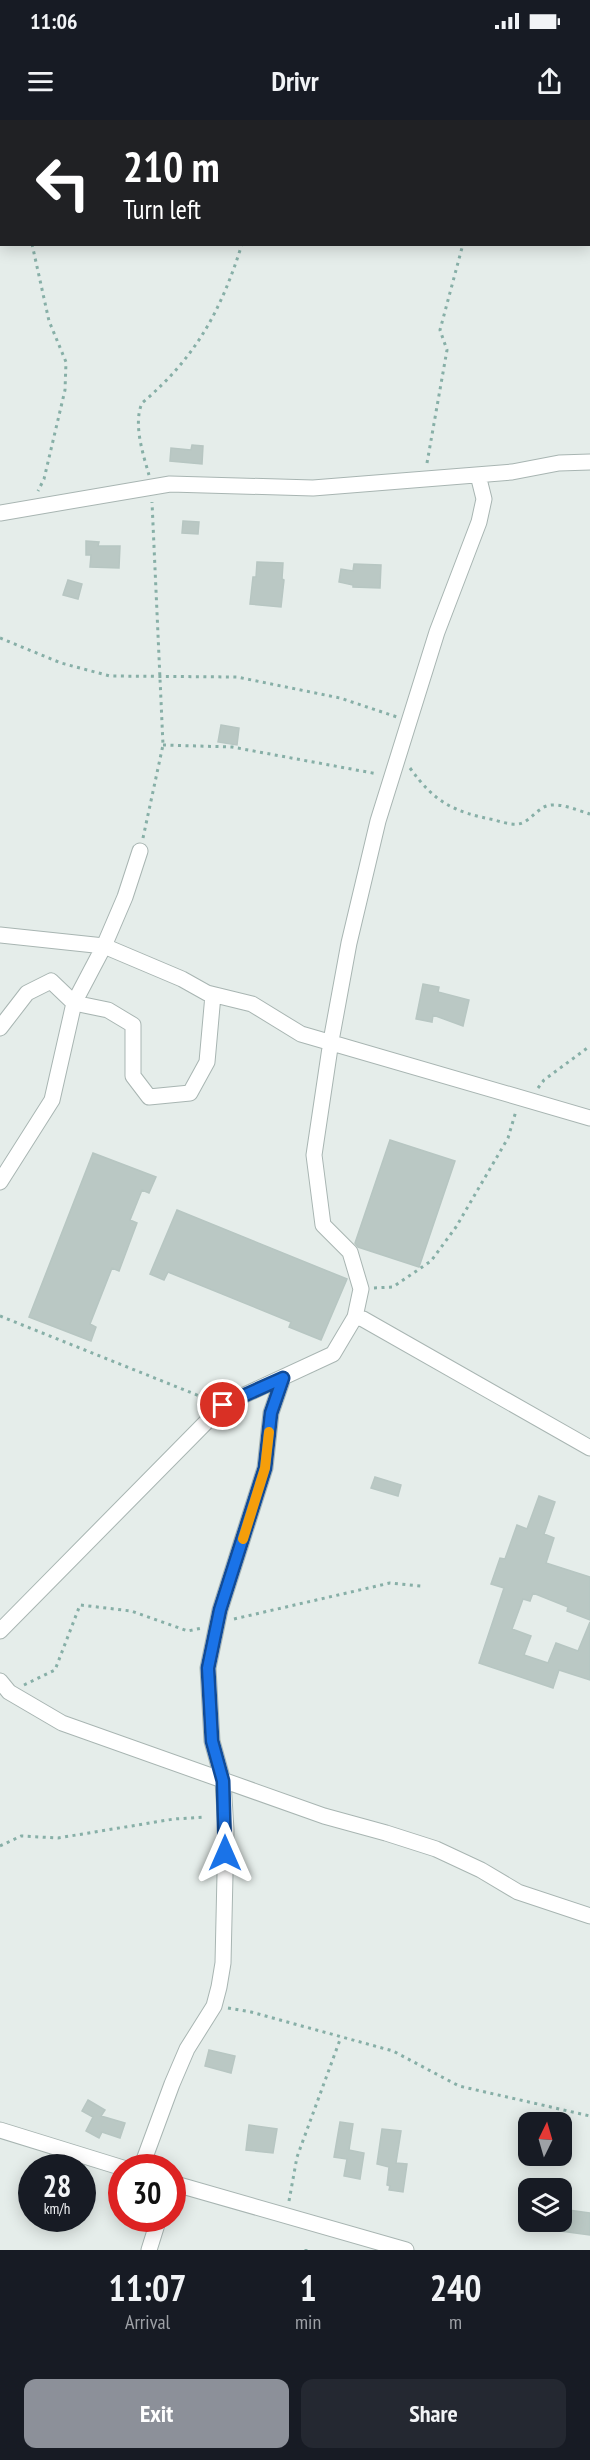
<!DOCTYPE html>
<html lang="en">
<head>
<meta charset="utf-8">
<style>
  :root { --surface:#171b24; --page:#242831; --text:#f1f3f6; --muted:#9ea1a6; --accent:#8c9099 }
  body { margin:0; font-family:"PT Sans Narrow",sans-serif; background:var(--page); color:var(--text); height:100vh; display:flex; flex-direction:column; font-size:22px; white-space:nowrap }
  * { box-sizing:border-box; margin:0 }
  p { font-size:20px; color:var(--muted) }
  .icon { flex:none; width:33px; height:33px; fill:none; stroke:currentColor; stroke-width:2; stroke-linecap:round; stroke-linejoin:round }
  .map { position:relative; height:2130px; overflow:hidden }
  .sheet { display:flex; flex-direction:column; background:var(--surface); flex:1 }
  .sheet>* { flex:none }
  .banner { position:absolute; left:0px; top:0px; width:591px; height:126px; box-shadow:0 3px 15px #0003; background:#202124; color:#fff; overflow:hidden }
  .needle { width:39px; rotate:5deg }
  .tools { position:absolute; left:518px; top:1992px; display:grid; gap:12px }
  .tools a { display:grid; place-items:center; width:54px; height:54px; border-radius:12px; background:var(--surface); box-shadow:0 3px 15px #0003; font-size:30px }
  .speed { position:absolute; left:18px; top:2034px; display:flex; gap:12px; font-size:30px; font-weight:700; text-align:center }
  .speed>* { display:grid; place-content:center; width:78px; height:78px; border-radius:50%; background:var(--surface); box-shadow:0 3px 15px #0003; line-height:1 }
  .speed small { font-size:15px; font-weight:400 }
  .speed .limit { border:9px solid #d22; background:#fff; color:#111 }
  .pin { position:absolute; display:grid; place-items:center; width:51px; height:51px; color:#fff; margin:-26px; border:3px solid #fff; border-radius:50%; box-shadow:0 2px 6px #0007 }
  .me { position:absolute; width:66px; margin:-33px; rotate:0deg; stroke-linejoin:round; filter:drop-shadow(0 0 4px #0008) }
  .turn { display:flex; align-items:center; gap:21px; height:126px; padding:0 24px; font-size:27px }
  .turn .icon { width:78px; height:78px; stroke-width:2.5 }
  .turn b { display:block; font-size:42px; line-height:51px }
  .eta { display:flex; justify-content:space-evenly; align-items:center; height:102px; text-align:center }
  .eta b { font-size:36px; font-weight:600; line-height:42px }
  .action { display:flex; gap:12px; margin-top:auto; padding:12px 24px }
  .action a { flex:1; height:69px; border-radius:12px; background:var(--accent); color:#fff; font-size:24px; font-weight:600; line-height:69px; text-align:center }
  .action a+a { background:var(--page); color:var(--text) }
  .status { display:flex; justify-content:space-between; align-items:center; height:42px; padding:0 30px; background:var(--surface); direction:ltr }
  .status svg { height:16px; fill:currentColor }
  header { display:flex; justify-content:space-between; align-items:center; height:78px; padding:0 24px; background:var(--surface); font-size:27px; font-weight:600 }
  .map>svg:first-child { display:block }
</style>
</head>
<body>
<div class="status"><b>11:06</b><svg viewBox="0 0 49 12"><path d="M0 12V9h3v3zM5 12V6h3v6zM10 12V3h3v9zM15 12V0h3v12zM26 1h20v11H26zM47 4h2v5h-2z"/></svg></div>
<header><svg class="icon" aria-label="menu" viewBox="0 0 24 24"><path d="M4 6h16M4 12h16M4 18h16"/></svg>Drivr<svg class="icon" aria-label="share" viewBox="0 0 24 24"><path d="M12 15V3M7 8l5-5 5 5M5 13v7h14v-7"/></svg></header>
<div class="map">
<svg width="590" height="2130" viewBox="0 0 590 2130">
  <rect width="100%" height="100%" fill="#e5edea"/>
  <path fill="#bac8c4" stroke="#b7c6c2" stroke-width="1.5" d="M192 325 203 326 202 344 170 341 171 328 191 330Z
    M183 401 199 402 198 414 182 413Z
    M86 421 99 422 98 426H120L119 448 90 447 91 435H86Z
    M257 442 283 443 282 459 284 460 281 487 250 484 253 457H256Z
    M354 444 381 445 380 468 353 467V465L339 462 341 449 353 451Z
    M68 460 82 464 78 479 63 475Z
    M221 605 239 608 237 625 218 622Z
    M423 864 439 867 438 872 469 880 463 906 433 895 432 902 416 899Z
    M390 1020 455 1041 419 1147 358 1127 355 1123Z
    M93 1033 156 1057 149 1073 142 1070 130 1100 137 1103 119 1151 112 1148 90 1204 96 1207 91 1221 29 1197Z
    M177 1090 347 1159 321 1220 289 1207 291 1202 168 1152 164 1160 150 1154Z
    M375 1357 401 1365 398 1376 371 1368Z
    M539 1376 555 1382 544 1414 554 1418 546 1443 590 1457V1500L567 1491 568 1487 533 1473 530 1481 523 1479 512 1509 531 1516 524 1535 548 1543 556 1523 578 1531 590 1502V1560L559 1550 553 1568 479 1543 504 1468 491 1464 500 1438 505 1439 517 1405 527 1409Z
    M209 1930 235 1936 231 1953 205 1946Z
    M88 1980 105 1990 101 1996 125 2003 120 2018 102 2012 99 2018 86 2011 93 1997 82 1991Z
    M340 2002 353 2004 349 2030 364 2033 360 2059 344 2056 347 2039 334 2037Z
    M249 2005 277 2009 273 2033 246 2030Z
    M382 2009 401 2011 396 2043 407 2044 403 2072 389 2070 390 2066 387 2065 389 2047 377 2044Z
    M561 2089 590 2093V2115L561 2111Z"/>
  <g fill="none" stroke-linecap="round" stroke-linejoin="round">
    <g stroke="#a8b5b2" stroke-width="17">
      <path id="street" d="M318 0 320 2
        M0 393 170 364 313 368 512 352 559 343 590 342
        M0 815 104 826 182 859 207 873 252 884 301 914 590 998
        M0 908 27 873 51 861 74 883 108 890 133 905V956L149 977 190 973 207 942 213 875
        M0 1062 52 980 74 883 104 826 125 777 140 731
        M355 1197 363 1199 590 1328
        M0 1511 223 1285 333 1234 355 1197 361 1169 350 1132 323 1105 314 1035 331 921 349 823 378 701 437 512 479 402 484 379 478 355
        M0 1561 9 1572 62 1603 324 1696 386 1713 436 1729 481 1750 518 1772 590 1796
        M0 2010 123 2048
        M141 2048 172 1964 187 1929 214 1886 219 1867 223 1843 226 1710 223 1661 212 1621 208 1548 220 1490 265 1348 271 1293 283 1258
        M172 2063 406 2130
        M149 2130 159 2098"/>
    </g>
    <path stroke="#87afa7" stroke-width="3" stroke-dasharray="3 4.5" stroke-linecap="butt" d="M4 0 5 2
      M284 2V0
      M361 2 362 0
      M32 124 49 201 66 242 65 270 44 359 38 371
      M427 343 447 230 440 210 463 124
      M149 355C143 334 133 304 142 283 196 237 221 191 242 124
      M0 518 61 543 110 556 237 557 340 578 397 597
      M163 625 232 627 378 654
      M410 648C435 683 454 692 495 700 501 702 511 705 518 704 527 703 533 694 541 689 553 679 576 690 590 694
      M143 718 163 625 152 382
      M538 968 544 960 590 926
      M374 1168 393 1167 431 1141 456 1107 508 1018 516 991
      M0 1196 207 1279
      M234 1499 390 1463 421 1466
      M24 1565 55 1550 80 1485 131 1491 188 1511 202 1508
      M0 1726 21 1716 58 1718 174 1699 205 1697
      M228 1888 251 1892 393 1931 459 1966 590 1996
      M289 2081 297 2037 341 1917
      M306 2130V2129"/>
    <use href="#street" stroke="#fff" stroke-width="15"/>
  </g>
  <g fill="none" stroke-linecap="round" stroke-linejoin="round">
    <g stroke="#114b97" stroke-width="15">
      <path id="route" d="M223 1285 283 1258 271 1293 265 1348 220 1490 208 1548 212 1621 223 1661 225 1733"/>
    </g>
    <use href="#route" stroke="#1a73e8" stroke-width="10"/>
    <path stroke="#f59e0b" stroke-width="10" d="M243 1419 265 1348 269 1312"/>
  </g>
</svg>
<div class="tools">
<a><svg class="needle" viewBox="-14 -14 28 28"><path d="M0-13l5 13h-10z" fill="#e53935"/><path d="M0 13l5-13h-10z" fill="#9ea1a6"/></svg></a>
<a><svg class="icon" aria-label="layers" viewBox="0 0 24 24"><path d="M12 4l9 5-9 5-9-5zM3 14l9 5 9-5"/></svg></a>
</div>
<div class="speed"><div>28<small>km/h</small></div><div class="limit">30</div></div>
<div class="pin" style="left:223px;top:1285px;background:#d93025"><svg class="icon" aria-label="arrive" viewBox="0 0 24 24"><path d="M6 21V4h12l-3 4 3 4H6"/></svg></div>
<svg class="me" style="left:225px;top:1733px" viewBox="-20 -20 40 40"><path d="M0-17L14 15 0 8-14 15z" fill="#1a73e8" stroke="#fff" stroke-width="4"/></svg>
<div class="banner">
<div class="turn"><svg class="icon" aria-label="left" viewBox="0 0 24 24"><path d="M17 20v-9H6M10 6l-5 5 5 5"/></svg><div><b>210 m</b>Turn left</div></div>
</div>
</div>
<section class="sheet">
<div class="eta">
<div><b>11:07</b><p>Arrival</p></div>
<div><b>1</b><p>min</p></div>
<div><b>240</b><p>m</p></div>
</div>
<div class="action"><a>Exit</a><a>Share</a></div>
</section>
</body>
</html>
